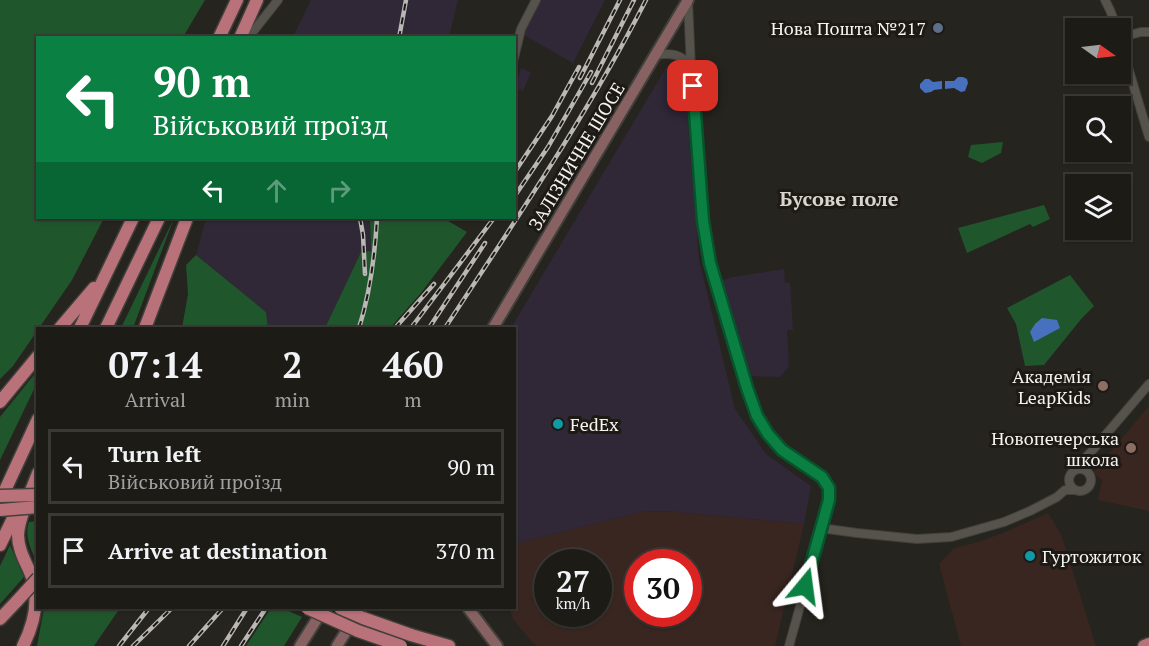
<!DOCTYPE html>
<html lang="en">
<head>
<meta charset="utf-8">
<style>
  :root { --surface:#1c1b16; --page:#25241f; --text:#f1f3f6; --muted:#a0a1a1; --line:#3a3935 }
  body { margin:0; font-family:"PT Serif",serif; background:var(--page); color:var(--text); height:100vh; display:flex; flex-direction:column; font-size:22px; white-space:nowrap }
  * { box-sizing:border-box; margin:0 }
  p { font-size:20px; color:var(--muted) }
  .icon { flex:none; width:33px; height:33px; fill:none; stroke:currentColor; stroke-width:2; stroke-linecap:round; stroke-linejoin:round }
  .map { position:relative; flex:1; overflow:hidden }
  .drawer { position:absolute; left:36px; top:327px; width:480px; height:282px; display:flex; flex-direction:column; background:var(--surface); border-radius:0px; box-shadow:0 2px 4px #0004,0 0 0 2px var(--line) }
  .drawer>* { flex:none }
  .banner { position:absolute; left:36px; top:36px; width:480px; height:183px; border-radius:0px; box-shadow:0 2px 4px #0004,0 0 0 2px var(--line); background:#0b8043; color:#fff; overflow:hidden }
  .needle { width:39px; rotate:104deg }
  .buttons { position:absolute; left:1065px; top:18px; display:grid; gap:12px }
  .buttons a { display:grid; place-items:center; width:66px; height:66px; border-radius:0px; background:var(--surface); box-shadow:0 2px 4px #0004,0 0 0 2px var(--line); font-size:30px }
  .speed { position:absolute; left:534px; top:549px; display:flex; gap:12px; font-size:30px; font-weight:700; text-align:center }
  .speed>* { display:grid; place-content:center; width:78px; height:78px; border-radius:50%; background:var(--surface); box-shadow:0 2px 4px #0004,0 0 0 2px var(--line); line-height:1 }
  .speed small { font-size:15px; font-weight:400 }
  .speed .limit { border:9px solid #d22; background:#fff; color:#111 }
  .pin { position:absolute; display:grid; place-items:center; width:51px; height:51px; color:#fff; margin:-26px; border-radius:12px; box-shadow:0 3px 9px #0006 }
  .me { position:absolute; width:66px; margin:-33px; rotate:16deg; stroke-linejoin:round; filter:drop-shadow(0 0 4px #0008) }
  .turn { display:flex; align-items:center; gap:21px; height:126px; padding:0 18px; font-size:27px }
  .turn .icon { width:78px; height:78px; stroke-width:2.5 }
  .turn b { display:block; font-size:42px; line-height:51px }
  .lanes { display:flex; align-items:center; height:57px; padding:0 18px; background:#0003; justify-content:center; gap:30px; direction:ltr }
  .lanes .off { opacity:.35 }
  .eta { display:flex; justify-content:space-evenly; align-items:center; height:102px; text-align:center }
  .eta b { font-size:36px; font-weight:700; line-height:42px }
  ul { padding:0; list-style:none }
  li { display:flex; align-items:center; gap:18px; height:75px; margin:0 12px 9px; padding:0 6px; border:3px solid var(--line); border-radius:0px }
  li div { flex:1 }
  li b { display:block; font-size:22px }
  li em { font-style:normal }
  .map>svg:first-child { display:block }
</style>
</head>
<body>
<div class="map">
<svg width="1149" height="646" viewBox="0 0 1149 646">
  <rect width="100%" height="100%" fill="#26241e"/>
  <path fill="#302737" d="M311 0H458L449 37H293Z
    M540 0H605L573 63 522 34Z
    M667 66 684 75 699 259 735 409 766 454 811 486 804 524 665 511 641 512 515 544 514 328H511Z
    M521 68 531 72 523 91 515 88Z
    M206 218H370L371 251 361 252 325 328H268L266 312 196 255Z
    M784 269 785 283H790L793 330H787L789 366 780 377 747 376 719 281 733 277Z"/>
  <path fill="#392621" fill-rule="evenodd" d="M1149 406V511L1098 500 1102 480 1093 473Z
    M665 511 804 524 775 646H538L532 642 513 619 509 608H514L515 544 641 512ZM548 562H598V614H548ZM638 562H688V614H638Z
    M1048 513 1061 534 1096 646H961L939 564 954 548 978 542 1003 533Z"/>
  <path fill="#20562c" d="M0 0H205L183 37 38 38V218H104L72 280 13 366 0 379Z
    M1003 142 1001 153 982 163 968 157 971 145Z
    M1044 205 1050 219 1033 227 1030 224 967 253 958 228Z
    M174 218 133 328H121Z
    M370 218H443L467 232 421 293 390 328H325L361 252 371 251Z
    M196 255 266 312 268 328H182L188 294 186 265Z
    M1070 275 1094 306 1082 318 1044 365 1025 366 1016 324 1007 308Z
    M37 371V383L0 460V417Z
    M37 521H38L37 562C31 550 24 536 29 522Z
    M10 545 24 577 0 604V566Z
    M44 608H120L94 646H37Z
    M271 608H282L302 617 284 646H246Z"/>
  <path fill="#4771be" d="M958 77H963L967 79 968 83 965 91 961 92 954 88 945 89V81H954Z
    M925 79H929L933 82 942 81V89L934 90 931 92 925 93 920 88V84Z
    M1042 318 1057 320 1060 328 1034 342 1030 332 1035 324Z"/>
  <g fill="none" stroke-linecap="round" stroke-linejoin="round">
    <g stroke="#42403b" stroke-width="10">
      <path id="street" d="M1105 0 1110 10 1117 28
        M688 1 691 69 703 221 710 263 745 383 757 416 768 434 782 450 822 477 829 488V499L824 520 789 646
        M1126 36 1141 32H1149
        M248 38 278 0
        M1121 44 1149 137
        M655 55C670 53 682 53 690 67
        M514 58 521 29 536 0
        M1069 480a11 11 0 1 1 22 0a11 11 0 1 1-22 0Z
        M1077 469 1081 462 1091 452 1149 384
        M821 528 857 533 917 539 951 537 1004 522 1030 511 1057 497 1065 490H1074"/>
    </g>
    <g stroke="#42403b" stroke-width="14">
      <path id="secondary" d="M493 328 688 0
        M468 608 497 646
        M300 646 324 608
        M337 646 361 608"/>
    </g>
    <g stroke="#42403b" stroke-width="15">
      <path id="primary" d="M219 38 237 0
        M240 38 257 0
        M60 328 94 288
        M80 328 133 218
        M106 328 159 218
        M145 328 187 218
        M0 402 38 356
        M0 501 38 419
        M0 545 19 506
        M0 619 17 601
        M411 635 449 646
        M23 646C35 622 41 595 29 570 24 559 18 548 18 535 18 519 32 489 38 473
        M1144 646 1149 644"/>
    </g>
    <use href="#street" stroke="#56534d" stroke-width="8"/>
    <use href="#secondary" stroke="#886263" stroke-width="10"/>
    <use href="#primary" stroke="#b97279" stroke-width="12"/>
    <g stroke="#bab8b4" stroke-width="4.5">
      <path id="rail" d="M399 38 406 0
        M580 78 620 0
        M592 83 634 0
        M514 173 552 116 579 67
        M514 197 548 147 591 72
        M360 218 363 235 365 274
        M359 328C370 293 375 255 377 218
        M395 328 434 284
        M411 328 494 218
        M429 328 485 243
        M445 328C515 221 588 114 646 0
        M119 646 149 608
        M133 646 172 608
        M189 646 223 608
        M223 646 247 608
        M241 646 266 608"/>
    </g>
    <use href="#rail" stroke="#1d1a15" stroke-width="2" stroke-dasharray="7" stroke-linecap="butt"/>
    <g stroke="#42403b" stroke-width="15" stroke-linecap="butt">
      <path id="primary-bridge" d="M0 496 38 495
        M0 510 38 507
        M17 601 38 578
        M307 608 358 631 401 646
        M340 608 363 618 411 635"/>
    </g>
    <use href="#primary-bridge" stroke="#b97279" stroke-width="12"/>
  </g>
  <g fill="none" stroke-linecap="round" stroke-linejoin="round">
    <g stroke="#07532c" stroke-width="15">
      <path id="route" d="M693 86 703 221 710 263 747 388 757 416 768 434 782 450 822 477 829 488V500L805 586"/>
    </g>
    <use href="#route" stroke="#0b8043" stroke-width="10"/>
  </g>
  <circle fill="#5c6f8a" stroke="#1d1a15" stroke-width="2" cx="938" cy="28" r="6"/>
  <g fill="#8d6e63" stroke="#1d1a15" stroke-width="2">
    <circle cx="1103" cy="386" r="6"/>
    <circle cx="1131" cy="448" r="6"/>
  </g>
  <g fill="#0f9aa8" stroke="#1d1a15" stroke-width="2">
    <circle cx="558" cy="424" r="6"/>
    <circle cx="1030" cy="556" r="6"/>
  </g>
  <g text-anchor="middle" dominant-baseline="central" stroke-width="6" stroke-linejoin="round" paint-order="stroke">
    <g font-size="18" fill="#f5f3f0" stroke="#1d1a15" text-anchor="end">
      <text x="926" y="28">Нова Пошта №217</text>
      <text x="1091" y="376">Академія<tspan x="1091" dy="21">LeapKids</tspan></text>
      <text x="570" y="424" text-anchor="start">FedEx</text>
      <text x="1119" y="438">Новопечерська<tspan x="1119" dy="21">школа</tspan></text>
      <text x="1042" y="556" text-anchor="start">Гуртожиток</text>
    </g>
    <g font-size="18" fill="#f5f3f0" stroke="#1d1a15">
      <text transform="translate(576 156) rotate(-59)">ЗАЛІЗНИЧНЕ ШОСЕ</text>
    </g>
    <g font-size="20" font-weight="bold" fill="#d9d5ce" stroke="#1d1a15">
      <text x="839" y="198">Бусове поле</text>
    </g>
  </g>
</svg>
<div class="buttons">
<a><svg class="needle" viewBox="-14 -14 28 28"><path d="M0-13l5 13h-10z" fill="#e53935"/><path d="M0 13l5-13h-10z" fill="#a0a1a1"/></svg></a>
<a><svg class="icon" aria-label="search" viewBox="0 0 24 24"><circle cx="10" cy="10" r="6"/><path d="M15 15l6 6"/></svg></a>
<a><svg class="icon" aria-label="layers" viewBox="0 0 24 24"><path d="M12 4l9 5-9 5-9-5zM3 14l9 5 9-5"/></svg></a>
</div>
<div class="speed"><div>27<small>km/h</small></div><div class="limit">30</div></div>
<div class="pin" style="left:693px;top:86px;background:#d93025"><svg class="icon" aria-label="arrive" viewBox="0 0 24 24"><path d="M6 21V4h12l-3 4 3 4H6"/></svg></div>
<svg class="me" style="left:805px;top:586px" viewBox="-20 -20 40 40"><path d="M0-17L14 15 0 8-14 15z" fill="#0b8043" stroke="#fff" stroke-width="4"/></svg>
<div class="banner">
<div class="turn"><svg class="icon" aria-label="left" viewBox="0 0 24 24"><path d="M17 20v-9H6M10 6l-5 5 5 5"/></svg><div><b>90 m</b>Військовий проїзд</div></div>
<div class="lanes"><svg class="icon" aria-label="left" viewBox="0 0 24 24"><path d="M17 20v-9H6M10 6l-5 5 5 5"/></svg><svg class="icon off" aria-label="ahead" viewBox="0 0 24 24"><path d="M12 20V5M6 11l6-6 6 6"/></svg><svg class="icon off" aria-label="right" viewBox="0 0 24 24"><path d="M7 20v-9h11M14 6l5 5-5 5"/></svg></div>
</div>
<section class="drawer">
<div class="eta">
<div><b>07:14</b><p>Arrival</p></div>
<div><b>2</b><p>min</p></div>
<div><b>460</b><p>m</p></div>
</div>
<ul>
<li><svg class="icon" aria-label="left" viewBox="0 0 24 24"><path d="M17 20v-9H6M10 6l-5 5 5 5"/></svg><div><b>Turn left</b><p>Військовий проїзд</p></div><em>90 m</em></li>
<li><svg class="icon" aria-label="arrive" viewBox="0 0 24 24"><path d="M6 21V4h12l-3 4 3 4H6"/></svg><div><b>Arrive at destination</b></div><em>370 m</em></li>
</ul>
</section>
</div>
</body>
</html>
